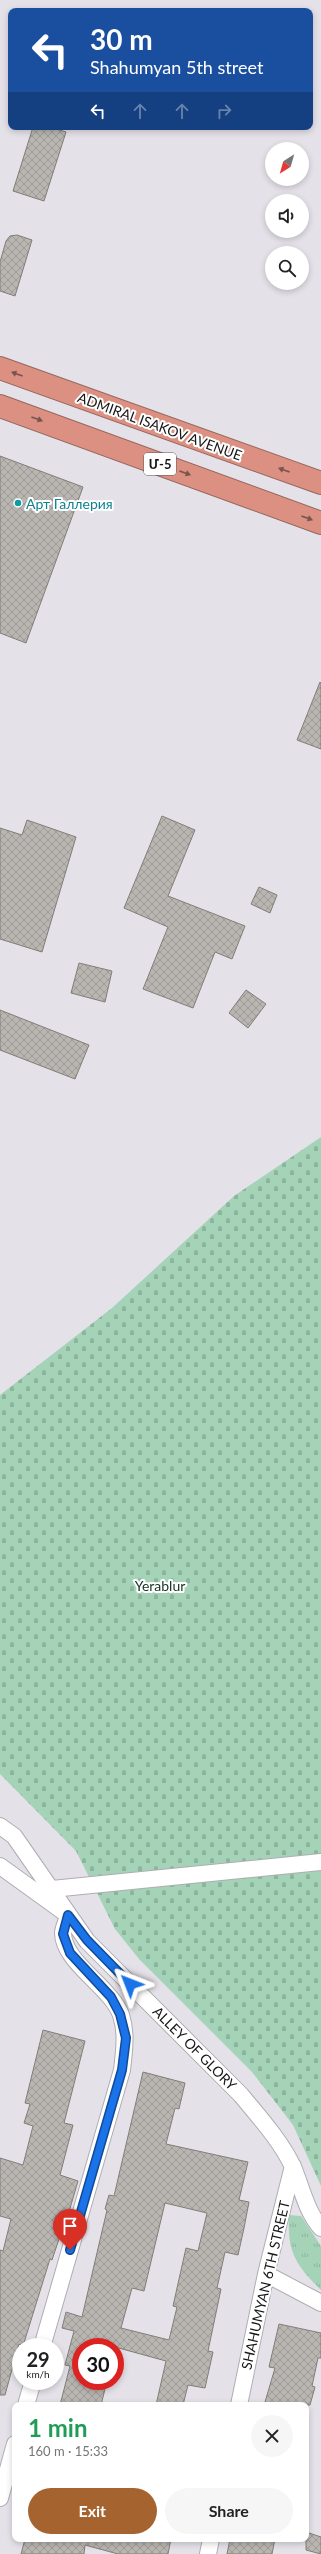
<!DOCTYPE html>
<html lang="en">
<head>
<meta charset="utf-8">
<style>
  :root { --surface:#fff; --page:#f6f6f6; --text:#222; --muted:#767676; --accent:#a5642f }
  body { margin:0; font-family:Lato,"Noto Sans Armenian",sans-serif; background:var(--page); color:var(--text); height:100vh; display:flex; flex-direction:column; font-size:15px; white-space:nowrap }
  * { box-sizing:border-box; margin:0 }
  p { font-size:13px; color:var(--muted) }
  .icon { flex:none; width:22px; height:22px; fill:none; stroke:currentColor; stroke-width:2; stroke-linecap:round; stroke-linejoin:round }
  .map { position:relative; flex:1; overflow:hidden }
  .drawer { position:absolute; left:12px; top:2402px; width:297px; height:140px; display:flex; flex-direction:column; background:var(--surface); border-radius:8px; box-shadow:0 2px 6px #0003 }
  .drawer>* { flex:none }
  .top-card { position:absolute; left:8px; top:8px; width:305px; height:122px; border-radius:8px; box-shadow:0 2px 6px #0003; background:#1a4fa0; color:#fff; overflow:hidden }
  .needle { width:26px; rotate:217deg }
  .tools { position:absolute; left:265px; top:142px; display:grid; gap:8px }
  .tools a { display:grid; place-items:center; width:44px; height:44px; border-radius:50%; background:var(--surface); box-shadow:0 2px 6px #0003; font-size:20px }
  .speed { position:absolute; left:12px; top:2338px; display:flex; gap:8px; font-size:20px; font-weight:700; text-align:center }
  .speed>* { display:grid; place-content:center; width:52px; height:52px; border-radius:50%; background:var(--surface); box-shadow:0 2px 6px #0003; line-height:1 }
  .speed small { font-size:10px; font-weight:400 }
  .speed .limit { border:6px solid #d22; background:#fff; color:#111 }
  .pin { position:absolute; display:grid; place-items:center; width:34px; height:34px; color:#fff; margin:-41px -17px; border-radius:50% 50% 50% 0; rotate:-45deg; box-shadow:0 0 4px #0007 }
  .pin .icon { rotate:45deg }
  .me { position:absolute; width:44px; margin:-22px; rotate:315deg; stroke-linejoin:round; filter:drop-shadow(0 0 3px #0008) }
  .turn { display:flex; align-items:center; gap:14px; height:84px; padding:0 16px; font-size:18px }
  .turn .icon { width:52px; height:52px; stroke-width:2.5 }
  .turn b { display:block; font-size:28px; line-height:34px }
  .lanes { display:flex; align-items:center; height:38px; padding:0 16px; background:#0003; justify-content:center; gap:20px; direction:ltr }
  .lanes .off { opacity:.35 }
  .round { display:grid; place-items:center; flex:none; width:42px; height:42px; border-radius:21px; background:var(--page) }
  .head { display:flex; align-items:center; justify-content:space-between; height:68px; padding:0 16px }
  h1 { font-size:24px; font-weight:700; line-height:30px; color:#1e9e55 }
  .action { display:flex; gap:8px; margin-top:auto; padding:8px 16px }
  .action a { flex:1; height:46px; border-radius:24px; background:var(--accent); color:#fff; font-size:16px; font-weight:700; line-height:46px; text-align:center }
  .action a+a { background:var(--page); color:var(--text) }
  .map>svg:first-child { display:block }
</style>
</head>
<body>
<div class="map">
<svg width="321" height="2554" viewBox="0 0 321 2554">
  <defs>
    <pattern id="grass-tufts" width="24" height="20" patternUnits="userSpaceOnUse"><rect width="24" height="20" fill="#a5d3b8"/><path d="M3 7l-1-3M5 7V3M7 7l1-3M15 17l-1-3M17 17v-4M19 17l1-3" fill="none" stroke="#8db49d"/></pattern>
    <pattern id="cemetery-stones" width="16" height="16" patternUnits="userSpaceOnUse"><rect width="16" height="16" fill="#a5d3b8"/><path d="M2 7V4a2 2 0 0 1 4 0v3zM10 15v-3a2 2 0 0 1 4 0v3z" fill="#8db49d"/></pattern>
    <pattern id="building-cross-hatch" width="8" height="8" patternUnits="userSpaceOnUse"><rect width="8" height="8" fill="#b9b6b1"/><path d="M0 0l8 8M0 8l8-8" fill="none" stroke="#9e9c98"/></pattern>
  </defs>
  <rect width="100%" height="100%" fill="#e4e2e8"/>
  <path fill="url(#grass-tufts)" d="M289 2215 301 2216 321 2246V2290C295 2265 287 2251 289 2215Z"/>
  <path fill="url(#cemetery-stones)" d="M321 1137V2186L293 2125 252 2072 139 1959 115 1929 76 1851 0 1774V1395L112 1308 234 1196Z"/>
  <path fill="url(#building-cross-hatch)" stroke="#817d78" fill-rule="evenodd" d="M33 127H50L66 132 44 201 13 191Z
    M17 235 32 240 15 296 0 291V262L6 241 10 236Z
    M0 456 83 487 26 643 0 633Z
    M320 682 321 683V749L297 740Z
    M162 816 195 830 168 896 245 926 232 959 215 952 193 1008 143 989 168 927 124 908Z
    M27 820 76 837 42 952 0 939V828L22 835Z
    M259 887 277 895 270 913 251 904Z
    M79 963 112 971 105 1002 71 993Z
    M246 990 266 1004 248 1028 229 1013Z
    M0 1010 89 1045 75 1079 0 1050Z
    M43 2030 85 2041 64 2123 73 2125 60 2175 78 2181 66 2222 65 2221 52 2260 50 2259 23 2346 19 2344 5 2395H0V2250L3 2251 11 2219 0 2216V2158L23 2165 33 2126 24 2123 30 2104 25 2103Z
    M143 2072 185 2083 179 2109 175 2108 166 2144 248 2162 239 2200 249 2202 244 2228 238 2255 225 2252 217 2288 221 2289 208 2351 213 2352 205 2388 188 2385 183 2405H156L166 2361 115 2347H81V2381H107L101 2405H60L70 2366 65 2365 74 2331 62 2328 66 2312 82 2317 107 2210 105 2209 109 2195 114 2196ZM165 2203 207 2213 198 2251 186 2248 173 2306 177 2307 169 2340 121 2328 132 2288 144 2291Z
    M279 2324 321 2333V2358H318L312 2386 315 2387 310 2405H275L265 2402 275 2368 269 2367Z
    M306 2532 321 2537V2554L306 2550Z
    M25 2539H171L168 2554H118L85 2545 84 2554H21Z
    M230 2539H275L272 2554H227Z"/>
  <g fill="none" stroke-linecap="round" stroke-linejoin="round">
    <g stroke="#afadb3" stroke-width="18">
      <path id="street" d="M0 1826 14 1836 87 1941 241 2095C259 2117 281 2141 293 2167 302 2188 306 2211 321 2228
        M0 1866 68 1915C67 1921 63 1928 63 1933 63 1962 111 1987 121 2015 127 2034 124 2051 122 2070L42 2347
        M52 1889 321 1862
        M266 2274 321 2303
        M26 2405 33 2381
        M239 2405 266 2274 293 2166
        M0 2498 15 2444
        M208 2554 211 2539"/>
    </g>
    <g stroke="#96655d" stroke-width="24">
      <path id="highway" d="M0 368 321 483
        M0 406 321 523"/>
    </g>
    <use href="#street" stroke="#fff" stroke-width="16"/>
    <use href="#highway" stroke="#db9082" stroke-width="22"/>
  </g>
  <defs><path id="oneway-solid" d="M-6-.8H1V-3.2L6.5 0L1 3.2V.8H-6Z"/></defs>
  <g fill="#79534d">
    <use href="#oneway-solid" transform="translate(17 374) rotate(-160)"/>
    <use href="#oneway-solid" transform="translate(37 419) rotate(20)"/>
    <use href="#oneway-solid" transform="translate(284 470) rotate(-160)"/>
    <use href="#oneway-solid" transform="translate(185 473) rotate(20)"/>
    <use href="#oneway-solid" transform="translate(307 518) rotate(20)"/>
  </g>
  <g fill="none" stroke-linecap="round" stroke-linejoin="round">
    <g stroke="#114b97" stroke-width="10">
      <path id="route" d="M70 2250 122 2070 126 2038 120 2014 111 1997 70 1953 63 1934 68 1915 87 1940 130 1984"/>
    </g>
    <use href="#route" stroke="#1a73e8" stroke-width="7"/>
  </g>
  <circle fill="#0f9aa8" stroke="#fff" stroke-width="1.5" cx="18" cy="503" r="4"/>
  <g text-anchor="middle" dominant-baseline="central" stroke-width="4" stroke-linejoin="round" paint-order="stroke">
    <rect fill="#fff" stroke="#5d5c5d" stroke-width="1" x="144" y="453" width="32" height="22" rx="3"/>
    <g font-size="13" font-weight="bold" fill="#171618">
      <text x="160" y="464">Մ-5</text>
    </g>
    <g font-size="14" fill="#171618" stroke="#fff">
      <text transform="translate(160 426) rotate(20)">ADMIRAL ISAKOV AVENUE</text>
      <text transform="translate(195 2048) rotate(45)">ALLEY OF GLORY</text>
      <text transform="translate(265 2285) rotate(-77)">SHAHUMYAN 6TH STREET</text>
    </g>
    <g font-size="14" fill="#0d838f" stroke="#fff" text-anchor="start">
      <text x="26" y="503">Арт Галлерия</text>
    </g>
    <g font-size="14" fill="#143222" stroke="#fff">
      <text x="160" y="1585">Yerablur</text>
    </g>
  </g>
</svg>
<div class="tools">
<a><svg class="needle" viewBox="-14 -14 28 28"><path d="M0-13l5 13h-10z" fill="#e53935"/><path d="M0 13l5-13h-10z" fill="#767676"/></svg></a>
<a><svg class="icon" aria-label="sound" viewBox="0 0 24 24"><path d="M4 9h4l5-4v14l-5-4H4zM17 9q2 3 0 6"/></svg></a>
<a><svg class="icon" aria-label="search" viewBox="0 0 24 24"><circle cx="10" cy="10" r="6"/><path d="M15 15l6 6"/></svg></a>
</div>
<div class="speed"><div>29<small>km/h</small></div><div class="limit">30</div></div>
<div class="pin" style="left:70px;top:2250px;background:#d93025"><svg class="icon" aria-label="arrive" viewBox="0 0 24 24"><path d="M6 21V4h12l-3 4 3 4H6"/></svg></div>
<svg class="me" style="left:130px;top:1984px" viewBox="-20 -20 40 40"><path d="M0-17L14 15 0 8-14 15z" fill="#1a73e8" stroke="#fff" stroke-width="4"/></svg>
<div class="top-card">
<div class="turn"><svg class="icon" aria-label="left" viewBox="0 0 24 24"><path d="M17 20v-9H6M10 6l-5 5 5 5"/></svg><div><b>30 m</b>Shahumyan 5th street</div></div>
<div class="lanes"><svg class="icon" aria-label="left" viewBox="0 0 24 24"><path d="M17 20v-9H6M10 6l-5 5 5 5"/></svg><svg class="icon off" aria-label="ahead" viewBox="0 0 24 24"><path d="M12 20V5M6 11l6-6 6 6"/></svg><svg class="icon off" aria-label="ahead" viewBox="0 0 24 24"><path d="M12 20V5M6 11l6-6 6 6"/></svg><svg class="icon off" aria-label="right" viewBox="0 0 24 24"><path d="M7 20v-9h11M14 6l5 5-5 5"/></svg></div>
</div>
<section class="drawer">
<div class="head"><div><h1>1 min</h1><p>160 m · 15:33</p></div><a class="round"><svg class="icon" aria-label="close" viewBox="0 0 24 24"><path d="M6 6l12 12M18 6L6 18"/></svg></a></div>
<div class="action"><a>Exit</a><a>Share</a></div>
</section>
</div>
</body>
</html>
